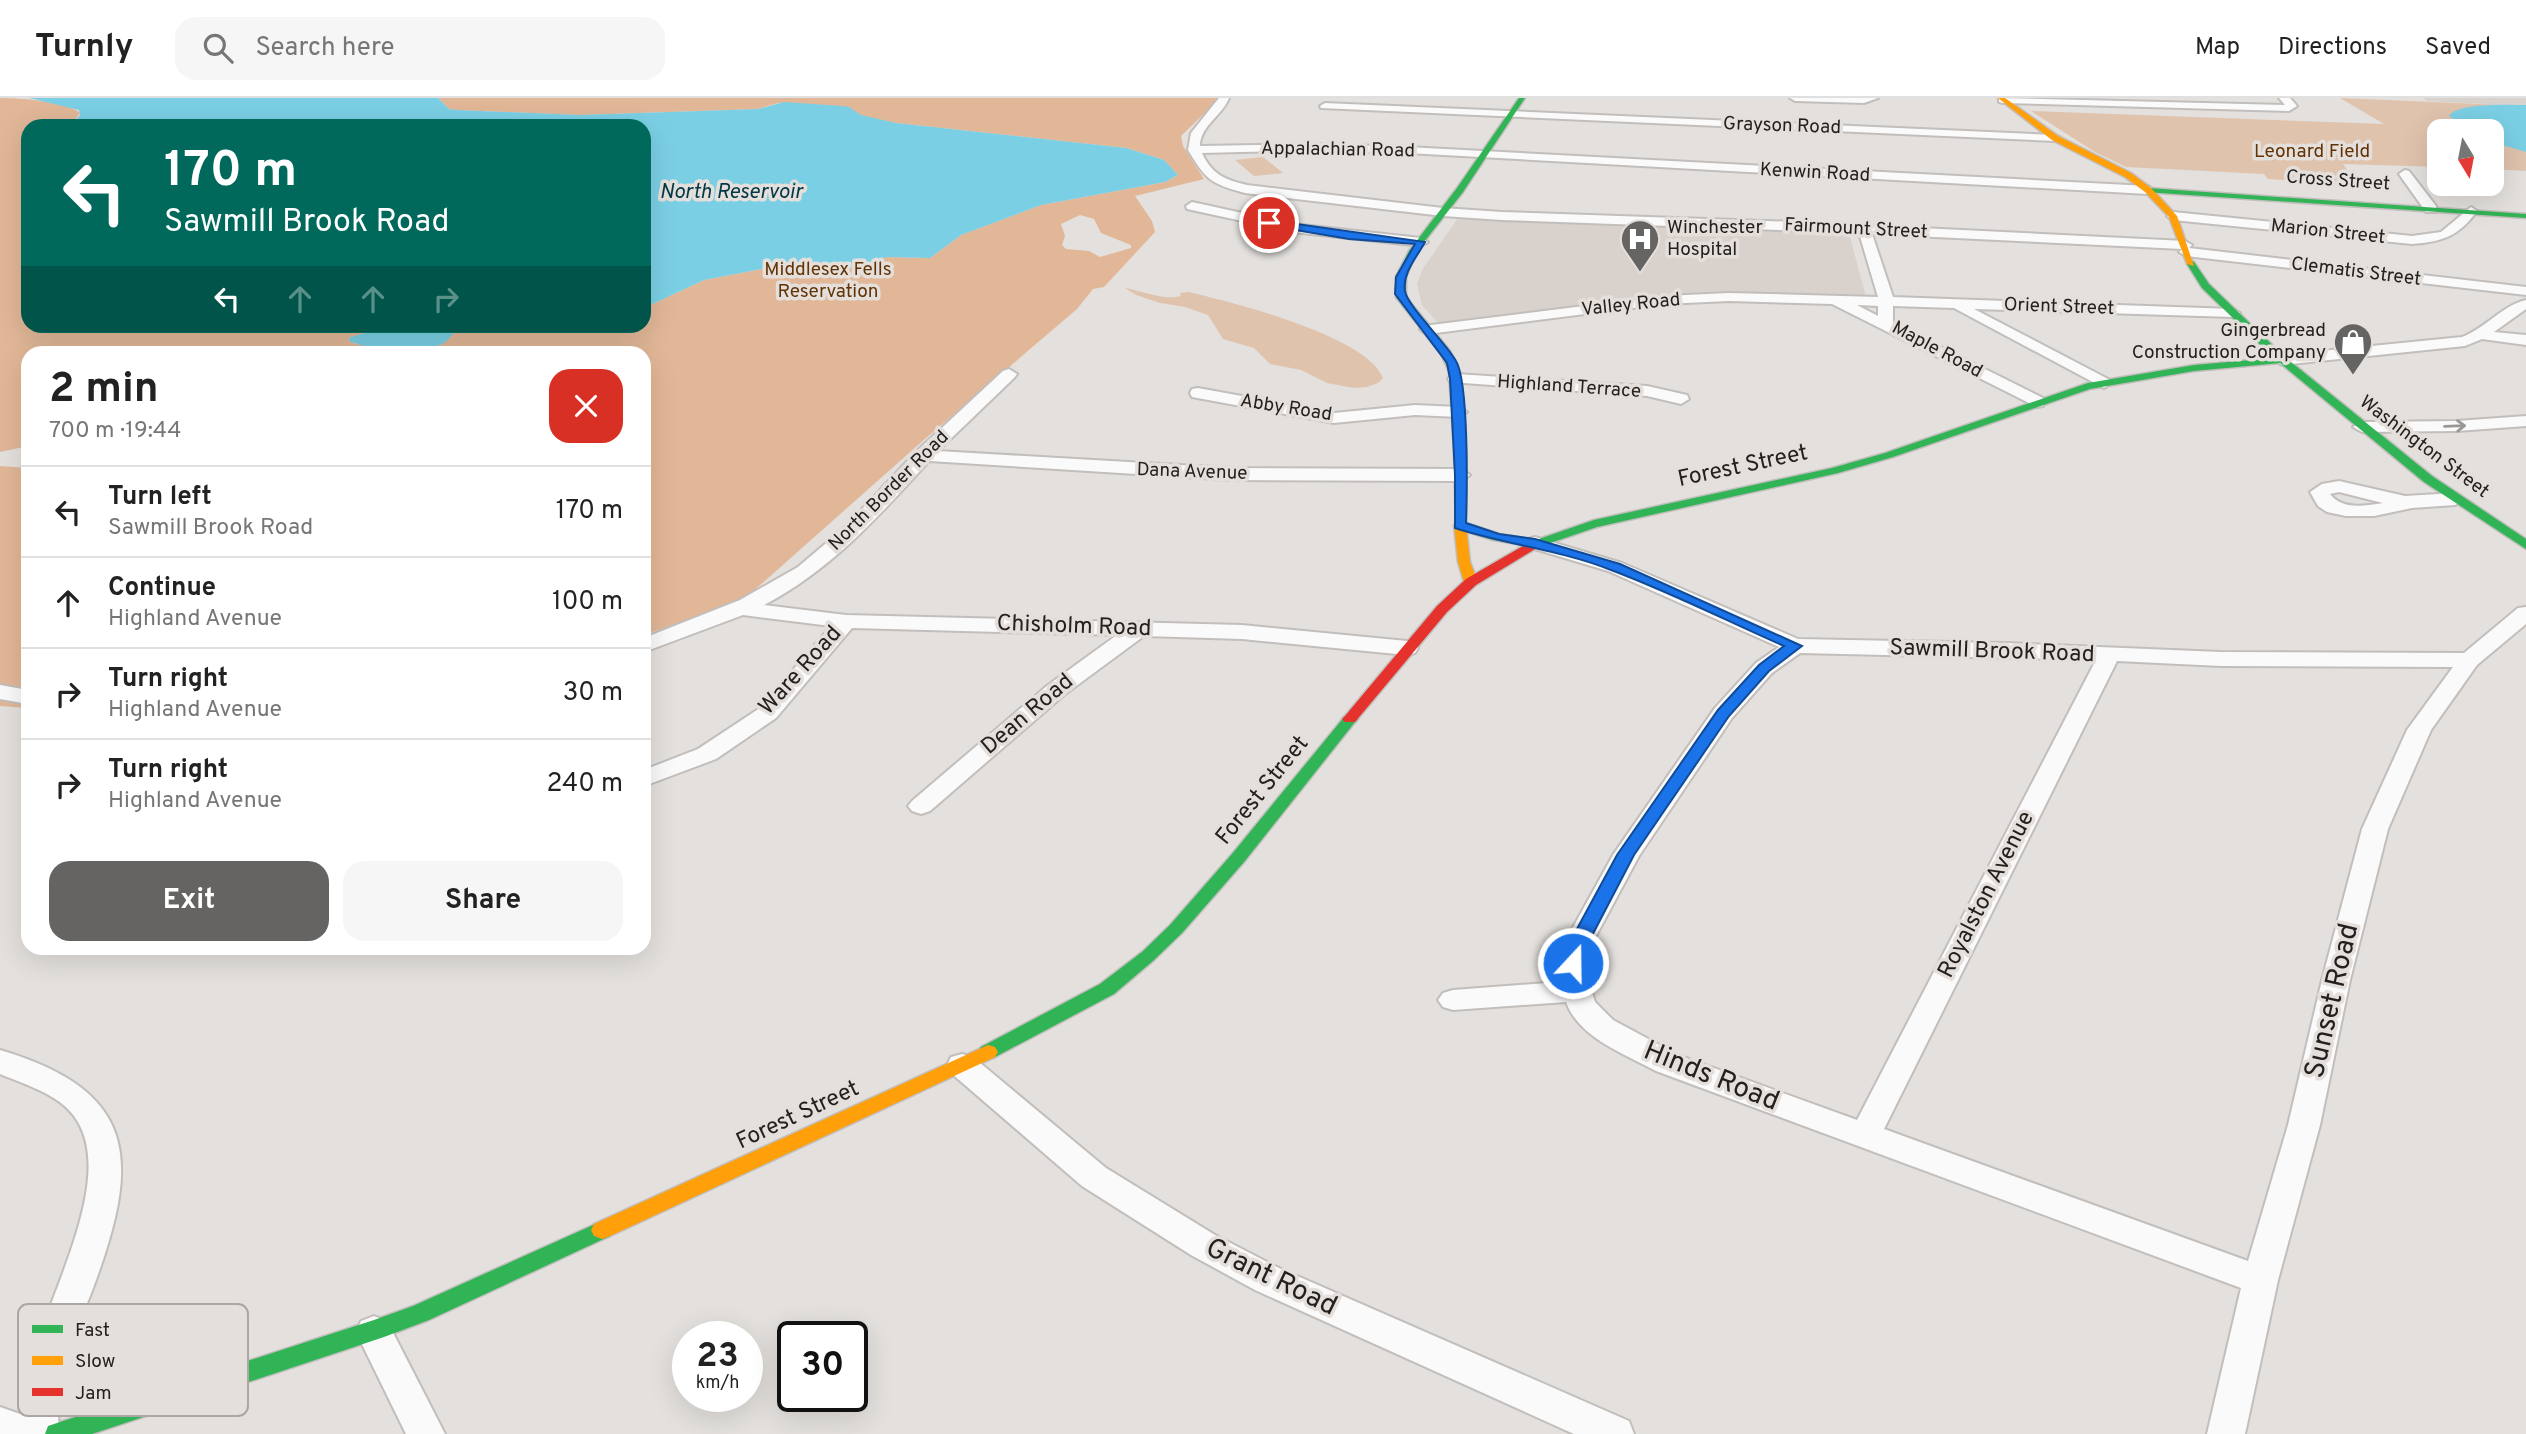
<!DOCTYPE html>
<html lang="en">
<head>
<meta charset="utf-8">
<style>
  :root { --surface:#fff; --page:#f6f6f6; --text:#222; --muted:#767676; --line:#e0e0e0; --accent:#666462 }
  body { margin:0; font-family:Overpass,sans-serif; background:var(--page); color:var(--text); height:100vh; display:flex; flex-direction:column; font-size:26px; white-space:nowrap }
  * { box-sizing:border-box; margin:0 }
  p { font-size:23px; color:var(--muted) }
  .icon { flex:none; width:38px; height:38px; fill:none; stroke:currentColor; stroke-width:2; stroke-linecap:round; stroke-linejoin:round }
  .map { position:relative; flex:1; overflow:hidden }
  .details { position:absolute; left:21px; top:248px; width:630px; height:609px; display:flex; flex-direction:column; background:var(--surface); border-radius:21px; box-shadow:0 7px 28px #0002 }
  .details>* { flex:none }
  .banner { position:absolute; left:21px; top:21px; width:630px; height:214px; border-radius:21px; box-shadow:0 7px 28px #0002; background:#00695c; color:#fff; overflow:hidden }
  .needle { width:46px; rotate:170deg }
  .fabs { position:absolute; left:2427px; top:21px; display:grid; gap:14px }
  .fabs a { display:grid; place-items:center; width:77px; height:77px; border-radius:14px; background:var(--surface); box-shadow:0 7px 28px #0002; font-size:35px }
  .speed { position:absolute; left:672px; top:1223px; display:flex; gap:14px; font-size:35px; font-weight:700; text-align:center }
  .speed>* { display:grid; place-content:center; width:91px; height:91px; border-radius:50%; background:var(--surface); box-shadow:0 7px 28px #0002; line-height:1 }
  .speed small { font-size:18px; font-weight:400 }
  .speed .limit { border:4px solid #111; border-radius:10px; background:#fff; color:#111 }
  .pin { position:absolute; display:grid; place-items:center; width:60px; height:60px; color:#fff; margin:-30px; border:4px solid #fff; border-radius:50%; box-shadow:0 2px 7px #0007 }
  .me { position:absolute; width:77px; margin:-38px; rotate:21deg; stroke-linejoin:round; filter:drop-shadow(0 0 5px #0008) }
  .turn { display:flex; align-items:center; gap:24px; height:147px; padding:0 28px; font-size:32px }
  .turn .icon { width:91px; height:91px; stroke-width:2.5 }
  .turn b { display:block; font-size:49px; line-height:60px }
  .lanes { display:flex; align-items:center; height:66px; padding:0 28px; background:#0003; justify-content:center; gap:35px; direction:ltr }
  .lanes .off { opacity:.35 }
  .round { display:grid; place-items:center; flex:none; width:74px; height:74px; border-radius:21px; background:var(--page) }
  .overview { display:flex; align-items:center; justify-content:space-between; height:119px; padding:0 28px }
  h1 { font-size:42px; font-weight:700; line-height:52px }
  .action { display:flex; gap:14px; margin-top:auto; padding:14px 28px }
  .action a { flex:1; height:80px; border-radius:21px; background:var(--accent); color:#fff; font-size:28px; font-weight:700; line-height:80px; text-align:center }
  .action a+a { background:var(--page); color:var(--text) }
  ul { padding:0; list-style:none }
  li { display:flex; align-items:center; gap:21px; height:91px; padding:0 28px; border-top:2px solid var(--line) }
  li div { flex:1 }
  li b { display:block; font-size:26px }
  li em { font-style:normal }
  header { display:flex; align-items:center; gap:42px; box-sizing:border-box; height:98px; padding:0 35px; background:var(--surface); border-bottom:2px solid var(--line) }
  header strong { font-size:33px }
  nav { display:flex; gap:38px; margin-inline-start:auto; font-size:24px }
  .search { width:490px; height:63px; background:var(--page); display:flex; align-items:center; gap:18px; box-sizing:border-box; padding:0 24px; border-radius:21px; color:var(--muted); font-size:26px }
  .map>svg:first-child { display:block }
</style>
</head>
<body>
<header>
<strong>Turnly</strong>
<div class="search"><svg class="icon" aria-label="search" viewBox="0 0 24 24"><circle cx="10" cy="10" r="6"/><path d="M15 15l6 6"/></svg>Search here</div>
<nav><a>Map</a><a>Directions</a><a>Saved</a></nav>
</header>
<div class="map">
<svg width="2526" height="1336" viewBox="0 0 2526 1336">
  <rect width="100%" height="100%" fill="#e3e0dd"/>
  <path fill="#d9d2cc" d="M2423 0H2526V8L2427 3Z
    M1458 120 1849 135 1866 199 1714 195 1439 226 1422 207 1417 186 1422 172Z"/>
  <path fill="#e0c3ad" d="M2340 0 2526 8V73L2492 71V33H2440L2439 69 2343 66 2357 87 2268 81 2264 76 2126 69 2095 54 2031 13 2384 26Z
    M1263 59 1283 75 1254 78 1235 62Z
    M1125 190C1142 193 1165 203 1181 198L1180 195 1189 194C1231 204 1368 238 1383 280L1378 285 1367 289 1354 290 1327 285 1301 272 1270 266 1254 250 1223 241 1208 217 1185 209 1160 205 1136 197Z"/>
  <path fill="#e1b797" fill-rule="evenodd" d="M0 0C18 0 67 3 80 15L71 28H28V228H392L350 239 349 243 356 246C379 249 413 259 434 250 448 244 451 232 464 228H644V210L704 182 788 166 838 165 877 178 890 177 882 161 885 159 930 160 961 137 1041 107 1165 84 1178 77 1164 62 1126 50 896 25 790 5H778L758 11 580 17 457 12 449 11 438 0H1216L1214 6 1181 38 1183 48 1204 81 1135 98 1152 123 1155 134 1104 189 1093 191 1077 211 926 340 741 504 644 537V256H28V348L0 354ZM1080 117 1094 121 1101 135 1131 147V150L1100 159 1089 153 1066 151 1062 147 1065 138 1061 126Z
    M0 368 28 370V610L0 608Z"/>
  <path fill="#7bcfe4" d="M29 0H438L449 11 457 12 580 17 758 11 784 4 843 8 849 9 861 17 896 25 1126 50 1164 62 1178 77 1165 84 1041 107 961 137 930 160 885 159 883 164 893 174 890 177 877 178 838 165 788 166 704 182 644 210V28H71L80 17 79 12Z
    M2526 7V54L2492 44V33H2472L2449 18C2458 4 2509 7 2526 7Z
    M392 228H464C453 231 453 239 444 245 423 257 371 253 349 243L350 239Z"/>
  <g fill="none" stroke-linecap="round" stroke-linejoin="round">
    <g stroke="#c1bebc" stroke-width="4">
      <path id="street" d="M1219 0H1229C1222 18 1200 28 1200 48L1316 46 1407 49 2148 88 2154 92 2148 96 1407 55 1316 52 1202 55C1212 77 1226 82 1247 87L1443 110 1502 114 1798 124 2185 143 2192 147 2189 150 2526 189V197L2186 158 2179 154 2182 151 1872 136 1893 199 2233 211 2240 215 2233 219 1974 211 2110 282 2112 285 2104 290 1954 210 1893 208V225L2043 300 2045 304 2043 308 2037 309 1832 206 1729 203 1664 206 1428 236 1423 234 1420 231 1423 228 1664 198 1729 195 1878 199 1859 135 1502 122 1443 118 1245 95C1211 86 1206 82 1188 52L1191 35ZM1857 207 1878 208V218Z
        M1790 0H1878L1864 5 1795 3Z
        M1999 0 2285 7 2279 0H2290L2297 8 2289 13 2003 5 1999 4Z
        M1325 5 2055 37 2061 40 2055 43 1321 10 1320 8Z
        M2405 72 2409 73 2436 108V114H2426L2399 76Z
        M1192 104 1293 126 1421 140 1428 144 1421 148 1293 134 1187 111 1186 108Z
        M2471 109 2477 113C2459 138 2442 144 2412 146L2173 122 2167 118 2173 114 2412 138 2441 134Z
        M2526 202V211L2494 234 2526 237V247L2482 241 2465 248 2282 267 2274 262 2282 257 2462 239C2486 230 2501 208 2526 202Z
        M1009 271 1017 276 1015 279 938 353 1232 370 1461 371 1470 377 1461 383 1232 382 929 363C879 418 831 472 764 507L846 517 1242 527 1407 543 1415 545 1418 550 1415 555 1407 557 1242 541 1144 538 1064 597 930 713 921 716 912 713 908 708 912 703 1048 587 1117 537 852 530 776 620 716 661 644 688V672L698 651 760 610 831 528 743 517 644 554V540L740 502 798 469 845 429 917 353 1003 273Z
        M1456 276 1647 288 1687 297 1689 301 1681 306 1647 298 1450 284 1448 281 1450 278Z
        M1198 290 1334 315 1415 307 1458 309 1467 314 1458 319 1415 317 1334 325 1192 299 1190 295 1192 291Z
        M2526 318V328L2457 333 2362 334 2353 329 2362 324 2457 323Z
        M2339 383 2405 398 2455 395 2464 401 2455 407 2412 410 2374 418H2346L2327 414 2318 408 2310 394 2322 386ZM2339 394 2383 405C2365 408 2342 412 2330 396Z
        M1535 439 1622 465 1798 541 2004 545 2221 554 2464 555 2518 510 2526 509V526L2477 567 2431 632 2388 731 2350 882 2320 1027 2278 1182 2245 1336H2207L2241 1190 1656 973C1625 956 1579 940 1566 904L1453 912 1443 909 1438 902 1443 895 1453 892 1560 884 1561 851 1613 757 1715 610 1756 565 1779 549 1608 473 1528 449 1525 445 1528 441ZM1800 555 2096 562 1857 1022 1678 957 1613 922 1595 904 1587 878 1589 851 1639 758 1732 620 1772 575ZM2117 563 2221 568 2453 569 2407 632 2362 731 2322 882 2288 1027 2248 1163 1884 1031Z
        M0 587 28 592V606L0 601Z
        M0 952C137 993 140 1060 96 1182 84 1215 68 1248 61 1283 57 1300 58 1319 59 1336H0V1309L20 1316C22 1235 126 1088 74 1018 58 996 24 986 0 976Z
        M962 956 973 959 1106 1070 1215 1137 1279 1170 1629 1323 1634 1336H1574L1255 1192 1191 1157 1082 1088 951 975 947 967 951 959Z
        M374 1218 387 1223 445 1336H406L356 1234 361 1223Z"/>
    </g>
    <g stroke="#c1bebc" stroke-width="3">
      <path id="fast" d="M1519 0H1525L1463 94 1417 153 1406 179V199L1450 253 1459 273 1466 351V425L1499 436 1536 442 1594 422 1832 370 1885 355 2088 285 2194 267 2274 260 2202 190 2187 166 2191 163 2194 164 2209 186 2286 260 2432 378 2526 441V451L2424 384 2280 265 2194 273 2090 291 1893 359 1838 375 1597 429 1530 452 1525 451 1524 447 1493 442 1456 430 1454 351 1449 273 1441 256 1396 199V179L1409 153 1457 90Z
        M2148 90 2526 116V120L2145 94Z
        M1350 616 1355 618 1358 621 1355 624 1244 764 1182 835 1154 862 1114 896 995 959 988 961 981 959 978 954 981 949 1100 886 1142 854 1170 827 1232 756 1345 618Z
        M602 1123 610 1126 613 1132 610 1138 429 1222 384 1239 92 1336H45L48 1328 57 1325 374 1222 413 1208Z"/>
    </g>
    <g stroke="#c1bebc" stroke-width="3">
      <path id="slow" d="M1998 0H2005L2058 38 2131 75 2151 90 2177 118 2194 168 2187 166 2169 119 2145 94 2125 79 2052 42Z
        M1460 423 1466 427 1470 464 1478 484 1471 488 1464 484 1458 464 1454 427Z
        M988 947 995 949 998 954 995 959 610 1138 602 1141 594 1138 591 1132 594 1126Z"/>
    </g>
    <g stroke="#c1bebc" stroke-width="3">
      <path id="jam" d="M1530 444 1536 448 1535 451 1476 487 1447 514 1355 624H1345L1342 621 1345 618 1437 508 1466 481Z"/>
    </g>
    <use href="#street" fill="#fbfafa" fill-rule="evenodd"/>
    <use href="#fast" fill="#30b455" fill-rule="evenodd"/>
    <use href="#slow" fill="#ff9f0a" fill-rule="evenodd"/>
    <use href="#jam" fill="#e5322d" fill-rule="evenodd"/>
  </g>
  <defs><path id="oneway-shaft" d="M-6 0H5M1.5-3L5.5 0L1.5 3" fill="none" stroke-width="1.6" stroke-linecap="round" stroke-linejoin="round" transform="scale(1.75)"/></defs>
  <use stroke="#9a9897" href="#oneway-shaft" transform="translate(2455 328) rotate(-2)"/>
  <path fill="#1a73e8" stroke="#114b97" stroke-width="2" d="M1269 122 1425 144C1417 159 1402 175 1405 193 1407 208 1447 246 1456 263 1469 285 1467 395 1466 425L1499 436 1535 441 1620 466 1802 548 1769 573 1729 618 1634 757 1585 851 1579 870H1566L1563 865 1566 851 1617 757 1718 612 1759 567 1784 548C1727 523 1670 494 1611 472 1561 452 1507 447 1455 430V377L1450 281 1447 265 1395 196 1396 179 1415 146 1349 141 1266 127Z"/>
  <defs>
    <g id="hospital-pin" transform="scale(2.0125)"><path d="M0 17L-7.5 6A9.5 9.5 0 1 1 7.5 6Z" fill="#666462" stroke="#e5dfdb"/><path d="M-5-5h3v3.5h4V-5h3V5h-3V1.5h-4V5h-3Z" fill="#fff"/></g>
    <g id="shop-pin" transform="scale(2.0125)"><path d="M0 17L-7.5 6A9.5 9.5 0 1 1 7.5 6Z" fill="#666462" stroke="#e5dfdb"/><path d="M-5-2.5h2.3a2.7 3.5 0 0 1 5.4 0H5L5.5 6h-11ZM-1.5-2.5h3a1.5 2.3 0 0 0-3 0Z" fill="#fff"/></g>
  </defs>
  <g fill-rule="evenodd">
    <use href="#hospital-pin" x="1640" y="141"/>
    <use href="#shop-pin" x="2353" y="244"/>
  </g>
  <g text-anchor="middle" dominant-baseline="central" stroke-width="7" stroke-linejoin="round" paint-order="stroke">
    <g font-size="19" fill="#23211f" stroke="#e5dfdb">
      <text transform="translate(1782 28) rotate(2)">Grayson Road</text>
      <text transform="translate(1338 52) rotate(1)">Appalachian Road</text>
      <text transform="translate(1815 75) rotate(3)">Kenwin Road</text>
      <text transform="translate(2338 83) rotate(4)">Cross Street</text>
      <text transform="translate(1856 131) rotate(3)">Fairmount Street</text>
      <text transform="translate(2328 134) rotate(6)">Marion Street</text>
      <text transform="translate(2356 174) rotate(7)">Clematis Street</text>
      <text transform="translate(1631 207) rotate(-6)">Valley Road</text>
      <text transform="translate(2059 209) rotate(2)">Orient Street</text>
      <text transform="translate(1937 252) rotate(28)">Maple Road</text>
      <text transform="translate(1569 289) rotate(4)">Highland Terrace</text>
      <text transform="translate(1286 310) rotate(9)">Abby Road</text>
      <text transform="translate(2424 349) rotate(37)">Washington Street</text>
      <text transform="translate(1192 374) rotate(2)">Dana Avenue</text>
      <text transform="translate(889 393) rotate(-45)">North Border Road</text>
    </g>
    <g font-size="19" fill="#623305" stroke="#e5dfdb">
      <text x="2312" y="54">Leonard Field</text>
      <text x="828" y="172">Middlesex Fells<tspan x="828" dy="22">Reservation</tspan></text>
    </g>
    <g font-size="19" fill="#23211f" stroke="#e5dfdb" text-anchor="start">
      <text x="1667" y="130">Winchester<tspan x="1667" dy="22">Hospital</tspan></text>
      <text x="2326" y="233" text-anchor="end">Gingerbread<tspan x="2326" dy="22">Construction Company</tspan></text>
    </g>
    <g font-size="21" font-style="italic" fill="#003945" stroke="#e5dfdb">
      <text x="731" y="94">North Reservoir</text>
    </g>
    <g font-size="23" fill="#23211f" stroke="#e5dfdb">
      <text transform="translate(1743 369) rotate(-12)">Forest Street</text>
      <text transform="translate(1074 529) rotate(2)">Chisholm Road</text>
      <text transform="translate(1992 554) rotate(2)">Sawmill Brook Road</text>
      <text transform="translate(801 573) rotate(-48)">Ware Road</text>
      <text transform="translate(1028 617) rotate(-40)">Dean Road</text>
      <text transform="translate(1263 693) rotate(-51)">Forest Street</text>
      <text transform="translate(1987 797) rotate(-63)">Royalston Avenue</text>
      <text transform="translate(798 1018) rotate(-25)">Forest Street</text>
    </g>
    <g font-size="28" fill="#23211f" stroke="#e5dfdb">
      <text transform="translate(2333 903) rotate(-77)">Sunset Road</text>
      <text transform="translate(1711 979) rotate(22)">Hinds Road</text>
      <text transform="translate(1271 1180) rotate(26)">Grant Road</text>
    </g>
  </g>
  <rect x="18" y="1206" width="230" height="112" rx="10" fill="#e5dfdb" stroke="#aba6a3" stroke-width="2"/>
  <rect x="32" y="1227" width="31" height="8" fill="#30b455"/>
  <rect x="32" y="1258" width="31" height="9" fill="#ff9f0a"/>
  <rect x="32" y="1290" width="31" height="8" fill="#e5322d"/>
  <g font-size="19" fill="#23211f">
    <text x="75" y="1238">Fast</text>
    <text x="75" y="1269">Slow</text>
    <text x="75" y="1301">Jam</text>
  </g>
</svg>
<div class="fabs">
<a><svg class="needle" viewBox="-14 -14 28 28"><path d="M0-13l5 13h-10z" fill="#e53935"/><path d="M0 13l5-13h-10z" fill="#767676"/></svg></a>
</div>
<div class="speed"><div>23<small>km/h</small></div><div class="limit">30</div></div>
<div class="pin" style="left:1269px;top:125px;background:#d93025"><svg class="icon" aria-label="arrive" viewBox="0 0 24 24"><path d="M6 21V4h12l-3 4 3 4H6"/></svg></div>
<svg class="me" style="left:1573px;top:865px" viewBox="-20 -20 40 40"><circle r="17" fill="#1a73e8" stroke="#fff" stroke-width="3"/><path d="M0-11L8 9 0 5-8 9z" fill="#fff"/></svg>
<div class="banner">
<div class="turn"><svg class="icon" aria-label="left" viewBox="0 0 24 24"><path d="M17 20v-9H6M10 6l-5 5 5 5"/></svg><div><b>170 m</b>Sawmill Brook Road</div></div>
<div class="lanes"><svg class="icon" aria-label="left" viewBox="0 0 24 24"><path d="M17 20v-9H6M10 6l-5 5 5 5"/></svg><svg class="icon off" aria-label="ahead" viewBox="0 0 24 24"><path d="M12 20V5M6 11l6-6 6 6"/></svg><svg class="icon off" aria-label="ahead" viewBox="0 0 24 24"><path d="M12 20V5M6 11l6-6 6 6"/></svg><svg class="icon off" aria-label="right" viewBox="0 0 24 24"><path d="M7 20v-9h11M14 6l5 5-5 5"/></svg></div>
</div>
<section class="details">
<div class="overview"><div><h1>2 min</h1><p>700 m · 19:44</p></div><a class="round" style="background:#d93025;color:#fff"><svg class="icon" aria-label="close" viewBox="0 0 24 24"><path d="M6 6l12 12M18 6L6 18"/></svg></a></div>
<ul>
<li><svg class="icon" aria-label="left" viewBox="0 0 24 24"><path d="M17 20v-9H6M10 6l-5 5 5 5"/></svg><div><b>Turn left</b><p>Sawmill Brook Road</p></div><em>170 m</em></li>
<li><svg class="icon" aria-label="ahead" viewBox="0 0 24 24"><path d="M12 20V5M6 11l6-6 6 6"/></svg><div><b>Continue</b><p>Highland Avenue</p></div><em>100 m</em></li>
<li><svg class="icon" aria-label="right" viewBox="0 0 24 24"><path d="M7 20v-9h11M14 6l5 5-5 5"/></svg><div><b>Turn right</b><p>Highland Avenue</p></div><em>30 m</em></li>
<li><svg class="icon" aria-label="right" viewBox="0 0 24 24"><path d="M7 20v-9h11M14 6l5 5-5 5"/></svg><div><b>Turn right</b><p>Highland Avenue</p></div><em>240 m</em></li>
</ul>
<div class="action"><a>Exit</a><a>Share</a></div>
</section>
</div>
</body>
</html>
